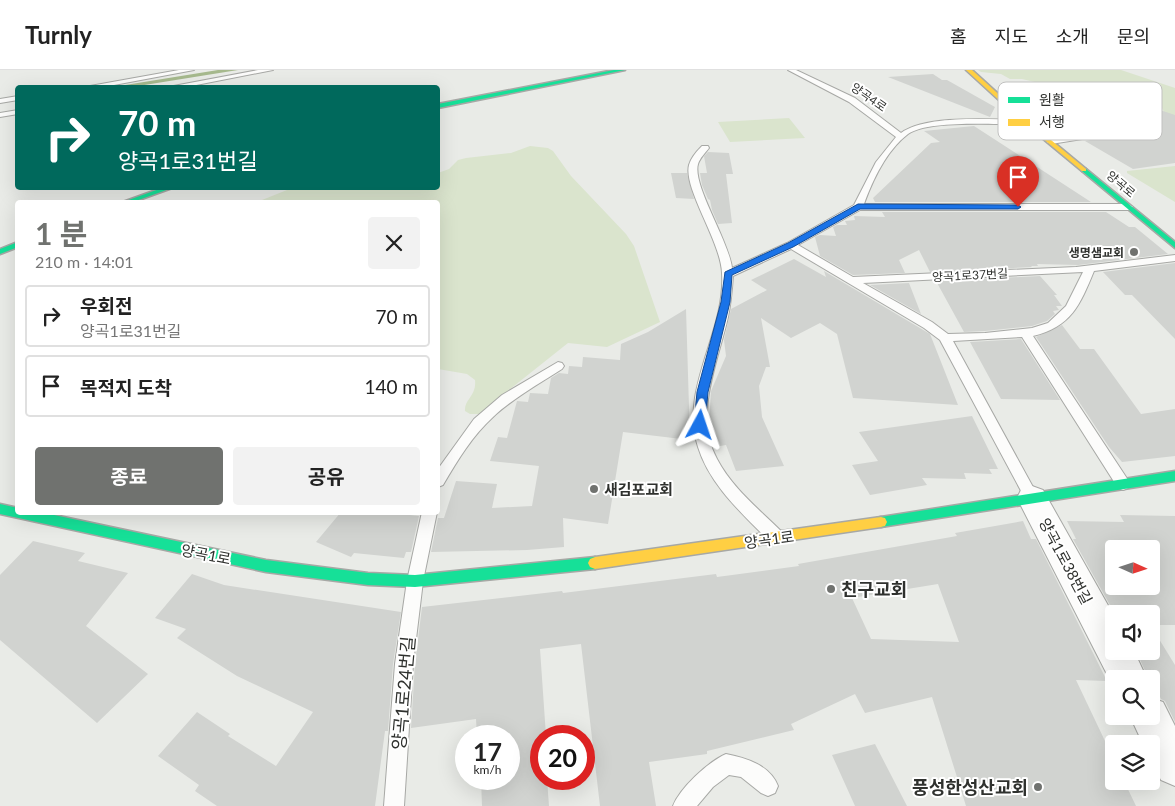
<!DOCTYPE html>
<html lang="ko">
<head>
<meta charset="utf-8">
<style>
  :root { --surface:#fff; --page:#f2f2f2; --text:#222; --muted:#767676; --line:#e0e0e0; --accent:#70726f }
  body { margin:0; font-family:Lato,"Noto Sans KR",sans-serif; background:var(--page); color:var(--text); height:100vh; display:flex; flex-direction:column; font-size:19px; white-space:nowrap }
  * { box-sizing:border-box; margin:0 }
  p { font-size:16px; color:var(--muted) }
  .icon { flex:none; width:28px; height:28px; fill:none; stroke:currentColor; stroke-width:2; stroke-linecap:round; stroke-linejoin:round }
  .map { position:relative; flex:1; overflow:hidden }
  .side { position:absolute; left:15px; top:130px; width:425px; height:315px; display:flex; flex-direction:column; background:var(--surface); border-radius:5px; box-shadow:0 5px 20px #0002 }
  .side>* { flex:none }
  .hud { position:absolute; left:15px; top:15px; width:425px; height:105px; border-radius:5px; box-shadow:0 5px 20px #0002; background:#00695c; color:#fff; overflow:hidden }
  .needle { width:32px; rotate:93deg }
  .fabs { position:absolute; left:1105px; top:470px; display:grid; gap:10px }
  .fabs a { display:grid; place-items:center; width:55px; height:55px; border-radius:5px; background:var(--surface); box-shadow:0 5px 20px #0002; font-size:25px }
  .speed { position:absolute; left:455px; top:655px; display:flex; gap:10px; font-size:25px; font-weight:700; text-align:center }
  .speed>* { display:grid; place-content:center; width:65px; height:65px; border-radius:50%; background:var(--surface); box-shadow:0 5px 20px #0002; line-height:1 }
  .speed small { font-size:12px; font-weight:400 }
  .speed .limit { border:8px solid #d22; background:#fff; color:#111 }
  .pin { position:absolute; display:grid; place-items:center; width:42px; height:42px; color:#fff; margin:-51px -21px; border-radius:50% 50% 50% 0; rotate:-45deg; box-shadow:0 0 5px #0007 }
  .pin .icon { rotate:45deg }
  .me { position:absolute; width:55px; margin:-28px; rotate:5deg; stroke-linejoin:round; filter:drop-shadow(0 0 4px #0008) }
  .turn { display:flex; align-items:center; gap:18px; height:105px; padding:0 20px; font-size:22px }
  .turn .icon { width:65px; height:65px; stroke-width:2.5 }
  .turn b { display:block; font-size:35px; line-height:42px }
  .round { display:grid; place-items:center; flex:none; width:52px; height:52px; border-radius:5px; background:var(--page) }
  .head { display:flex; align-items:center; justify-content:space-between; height:85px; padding:0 20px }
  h1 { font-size:30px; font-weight:700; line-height:38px; color:var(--accent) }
  .primary-button { display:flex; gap:10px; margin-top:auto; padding:10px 20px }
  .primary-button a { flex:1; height:58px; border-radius:5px; background:var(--accent); color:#fff; font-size:20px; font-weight:700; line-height:58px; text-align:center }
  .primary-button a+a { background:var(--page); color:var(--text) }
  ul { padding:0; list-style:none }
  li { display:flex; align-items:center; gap:15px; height:62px; margin:0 10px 8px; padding:0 10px; border:2px solid var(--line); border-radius:5px }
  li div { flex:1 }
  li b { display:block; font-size:19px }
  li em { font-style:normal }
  header { display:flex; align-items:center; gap:30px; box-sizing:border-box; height:70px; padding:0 25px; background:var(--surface); border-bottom:1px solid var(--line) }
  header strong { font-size:24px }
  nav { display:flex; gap:28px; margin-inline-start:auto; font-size:18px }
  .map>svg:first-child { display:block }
</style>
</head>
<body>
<header>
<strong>Turnly</strong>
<nav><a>홈</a><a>지도</a><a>소개</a><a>문의</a></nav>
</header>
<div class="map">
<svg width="1175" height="736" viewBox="0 0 1175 736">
  <rect width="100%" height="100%" fill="#e9ebe7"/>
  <path fill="#dae4cd" d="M978 0H1121L1175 18V47L1164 42 1162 38C1146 33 1113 21 1098 27 1094 28 1091 32 1088 34L1065 33 1039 13 1022 9H1010L1001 4 981 2Z
    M789 48 805 68 730 72 718 52Z
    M530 76 548 78 553 81 571 106 626 164 634 176 660 252 607 277 568 273 479 344H470L465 341C464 329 477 326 475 310L467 304 438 299V132H257L292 118H438V103L449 99 458 90 466 88 511 83Z
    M1175 96V132L1127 103V101Z"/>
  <path fill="#a6b98d" d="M218 0H238L132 17H113Z"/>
  <path fill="#d1d3d0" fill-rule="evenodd" d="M933 4 942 10H947L995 37 990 47 888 7Z
    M1015 24 1074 39 1095 47 1139 33 1175 45V93L1133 99 1085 71 1107 67 1160 53 1161 46 1156 45 1106 59 1074 64 1013 29Z
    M974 56 1091 132H875L873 128 931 73 940 72 924 61Z
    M708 82 729 83 733 104H726L732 153 718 154 712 140 710 130 708 129 702 115 700 103H707L704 86Z
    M671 103H687L694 129 676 128Z
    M882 142H1106L1129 157H1135L1168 184 1078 195 1037 194 1038 196H1031L1032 197 930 202 919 180 899 190 905 203 853 205 820 186 815 167 820 165 836 166 833 157 837 155H847L845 151 855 150 854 146 885 147Z
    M794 189 826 207 824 201 930 264 958 335 853 328 837 264 820 253 791 268 761 248 770 297H766L759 316 762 347 784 396 736 401 726 375 714 377 709 354 711 321 726 286 724 270 731 239 767 220 751 210Z
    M1175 193V269L1132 225H1125L1103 202Z
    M1040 206 1057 225H1054L1062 236H1056L1059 240 1053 241 1055 244 1047 251 1032 256 985 261 964 262 936 211Z
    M909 213 921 244 870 215Z
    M686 239 690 370 623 362 608 454 563 448 564 477 527 480 431 482 438 448H444L456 411 497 414 492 438 532 436 539 396 490 391 498 367 507 368 517 331 528 332 530 323 548 324 551 308 559 303 568 304 569 296 582 297 583 287 620 290 621 274 648 262Z
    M1062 255 1080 279H1094L1141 344 1175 339V386L1122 392 1109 377 1036 267Z
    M1021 269 1060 330 1001 329 970 272Z
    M972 346 998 399H989L992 404 964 403 966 409 922 408 927 415 870 425 852 395 878 391 859 362Z
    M341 442H382L419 446 411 482H406L404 488 354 483 351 487 316 472Z
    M1120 445 1175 446V555H1151V544H1115L1073 469H1076L1067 451 1124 452ZM1114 479H1151V516H1114Z
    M1023 451 1031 469H1036L1107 611 1076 610 1114 690V711H1124L1136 736H966L932 627 865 643 855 624 791 654 794 660 707 681V684L649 692 656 736H600L581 574 540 579 546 666H541V709H547L549 736H482L481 709H509V666H477L476 649 411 658 415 594 422 537 562 521 563 523 716 504 717 507 799 496 798 494 957 466 955 463ZM938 514 959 572 871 569 852 528Z
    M33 471 85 483 78 491 128 503 86 556 148 604 97 653 0 570V505Z
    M192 504 224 515 401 542 393 594 388 661H385L375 736H217L195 721 199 715 158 686 197 642 230 664 228 666 276 696 313 642 237 606 177 568 186 559 155 548Z
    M1151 556 1175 595V652L1165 631 1161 629 1151 609 1147 605 1136 581H1151Z
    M875 674 907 736H855L832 685Z"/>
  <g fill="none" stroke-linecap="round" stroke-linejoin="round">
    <g stroke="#a7a8a5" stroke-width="2">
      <path id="lane" d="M179 0H194L98 18H79Z
        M258 0H273L181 18H163Z
        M788 0H796L855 28 901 63C928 44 993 50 1026 50L1030 52 1026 54C999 55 929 49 908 64 887 80 873 109 864 134H1128L1133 137 1128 140H860L798 175 853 207 1076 197 1175 185V191L1094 201C1080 235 1071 257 1033 266L1128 410 1130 414 1128 418 1123 420 1118 418 1022 267 953 271 1039 428 1037 432 1032 434 1027 432 940 270 924 258 791 179 733 206C732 220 731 233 728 247 718 292 693 345 717 389 732 418 760 440 783 463L785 468 783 473 777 475 771 473C744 445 710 416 698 377 679 318 726 262 722 203 721 172 683 118 689 95 691 88 697 81 702 76H708L709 78C705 83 700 88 698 94 692 115 729 171 732 198L787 173 854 135 876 92 896 67 849 32ZM1083 202 1066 236 1048 253 1032 258 985 263 948 264 932 252 863 213Z
        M18 26V30L0 33V29Z
        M18 40V44L0 47V43Z
        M1157 47H1160V51L1107 65 1051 74 1047 72 1051 70 1106 61Z
        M558 292 562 293 564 296 562 299C539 314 513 328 493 347 472 366 457 391 443 415L438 417V399L474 349 502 325Z
        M422 442H437L423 511 413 594 404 736H384L395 594 407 511Z
        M726 684C746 688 770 695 778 716L775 723 768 726 761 723 741 707 729 705 713 717 697 736H673C680 718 708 692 726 684Z"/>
    </g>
    <g stroke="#a7a8a5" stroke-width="2">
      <path id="street" d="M1032 416 1043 420 1114 546V581H1134L1147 609H1114V618L1017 428 1021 420Z
        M1151 628 1163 632 1175 656V716L1161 710 1151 691V674H1143L1130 646H1151Z"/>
    </g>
    <g stroke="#a7a8a5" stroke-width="3">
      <path id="fast" d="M614 0H625L438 38V34Z
        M1082 99H1086L1175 172V178L1082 101Z
        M162 118H172L133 132H123Z
        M18 172V177L0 184V179Z
        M1175 401V411L881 457 877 456 875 452 877 448 881 447Z
        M0 434 18 438V442H40L266 490 368 503 415 505 595 487 600 489 602 493 600 497 595 499 415 517 368 515 266 502 0 444Z"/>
    </g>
    <g stroke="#a7a8a5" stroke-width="3">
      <path id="slow" d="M966 0H972L1028 51 1086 99V101H1082L1024 53Z
        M881 447 885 448 887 452 885 456 881 457 595 499 590 497 588 493 590 489 595 487Z"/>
    </g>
    <use href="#lane" fill="#fcfcfb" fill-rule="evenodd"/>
    <use href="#street" fill="#fcfcfb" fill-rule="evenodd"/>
    <use href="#fast" fill="#16e098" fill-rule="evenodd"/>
    <use href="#slow" fill="#ffcf43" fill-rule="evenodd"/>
  </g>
  <path fill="#1a73e8" stroke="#114b97" d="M858 134 1018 135 1021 137 1018 139H860L793 177 732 205 730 232 708 322 705 355 700 359 696 358 694 355 697 322 721 232 725 202 788 173Z"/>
  <g fill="#70726f" stroke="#fff" stroke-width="2">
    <circle cx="1134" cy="182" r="5"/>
    <circle cx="594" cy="419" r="5"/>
    <circle cx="831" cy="519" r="5"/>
    <circle cx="1038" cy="717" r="5"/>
  </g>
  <g text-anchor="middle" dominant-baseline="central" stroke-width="4" stroke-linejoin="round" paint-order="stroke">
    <g font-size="12" fill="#2f312e" stroke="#fff">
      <text transform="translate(869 27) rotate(35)">양곡4로</text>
      <text transform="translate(1121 114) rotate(40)">양곡로</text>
      <text transform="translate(970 205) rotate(-3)">양곡1로37번길</text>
    </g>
    <g font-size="12" font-weight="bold" fill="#2f312e" stroke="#fff" text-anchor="end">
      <text x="1124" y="182">생명샘교회</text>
    </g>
    <g font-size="15" font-weight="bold" fill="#2f312e" stroke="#fff" text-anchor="start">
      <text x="604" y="419">새김포교회</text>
    </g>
    <g font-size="15" fill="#2f312e" stroke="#fff">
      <text transform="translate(769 469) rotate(-8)">양곡1로</text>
      <text transform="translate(206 484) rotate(11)">양곡1로</text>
      <text transform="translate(1066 491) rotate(62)">양곡1로38번길</text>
    </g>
    <g font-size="18" font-weight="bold" fill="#2f312e" stroke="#fff" text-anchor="start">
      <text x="841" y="519">친구교회</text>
      <text x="1028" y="717" text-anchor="end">풍성한성산교회</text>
    </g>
    <g font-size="18" fill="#2f312e" stroke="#fff">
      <text transform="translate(403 623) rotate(-85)">양곡1로24번길</text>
    </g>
  </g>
  <rect x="998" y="12" width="164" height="58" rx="8" fill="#fff" stroke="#c1c1c0" stroke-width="1"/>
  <rect x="1008" y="27" width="22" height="6" fill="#16e098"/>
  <rect x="1008" y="49" width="22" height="7" fill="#ffcf43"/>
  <g font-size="14" fill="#2f312e">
    <text x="1039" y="35">원활</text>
    <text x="1039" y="57">서행</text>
  </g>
</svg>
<div class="fabs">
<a><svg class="needle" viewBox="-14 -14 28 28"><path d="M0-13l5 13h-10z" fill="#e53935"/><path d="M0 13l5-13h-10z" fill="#767676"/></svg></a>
<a><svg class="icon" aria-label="sound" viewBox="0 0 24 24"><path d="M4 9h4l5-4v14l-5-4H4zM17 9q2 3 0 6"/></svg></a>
<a><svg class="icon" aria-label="search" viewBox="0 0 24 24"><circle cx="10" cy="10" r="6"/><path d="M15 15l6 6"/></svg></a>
<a><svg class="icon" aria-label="layers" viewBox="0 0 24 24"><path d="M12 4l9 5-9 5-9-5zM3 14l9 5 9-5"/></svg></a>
</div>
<div class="speed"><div>17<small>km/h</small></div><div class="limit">20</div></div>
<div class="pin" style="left:1018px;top:137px;background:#d93025"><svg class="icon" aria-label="arrive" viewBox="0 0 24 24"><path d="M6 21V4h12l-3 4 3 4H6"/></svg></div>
<svg class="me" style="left:700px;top:355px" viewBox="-20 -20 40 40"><path d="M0-17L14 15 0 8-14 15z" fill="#1a73e8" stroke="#fff" stroke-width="4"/></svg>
<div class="hud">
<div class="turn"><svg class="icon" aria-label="right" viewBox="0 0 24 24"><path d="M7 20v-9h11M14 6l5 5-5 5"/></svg><div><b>70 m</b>양곡1로31번길</div></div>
</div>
<section class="side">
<div class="head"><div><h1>1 분</h1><p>210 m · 14:01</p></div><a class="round"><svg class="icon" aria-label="close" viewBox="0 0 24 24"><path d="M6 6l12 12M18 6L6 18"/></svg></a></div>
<ul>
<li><svg class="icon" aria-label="right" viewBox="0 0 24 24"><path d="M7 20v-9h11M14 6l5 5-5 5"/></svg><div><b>우회전</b><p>양곡1로31번길</p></div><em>70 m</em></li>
<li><svg class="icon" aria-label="arrive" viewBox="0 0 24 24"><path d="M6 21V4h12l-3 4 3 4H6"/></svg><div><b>목적지 도착</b></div><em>140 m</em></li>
</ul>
<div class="primary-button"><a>종료</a><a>공유</a></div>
</section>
</div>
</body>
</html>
